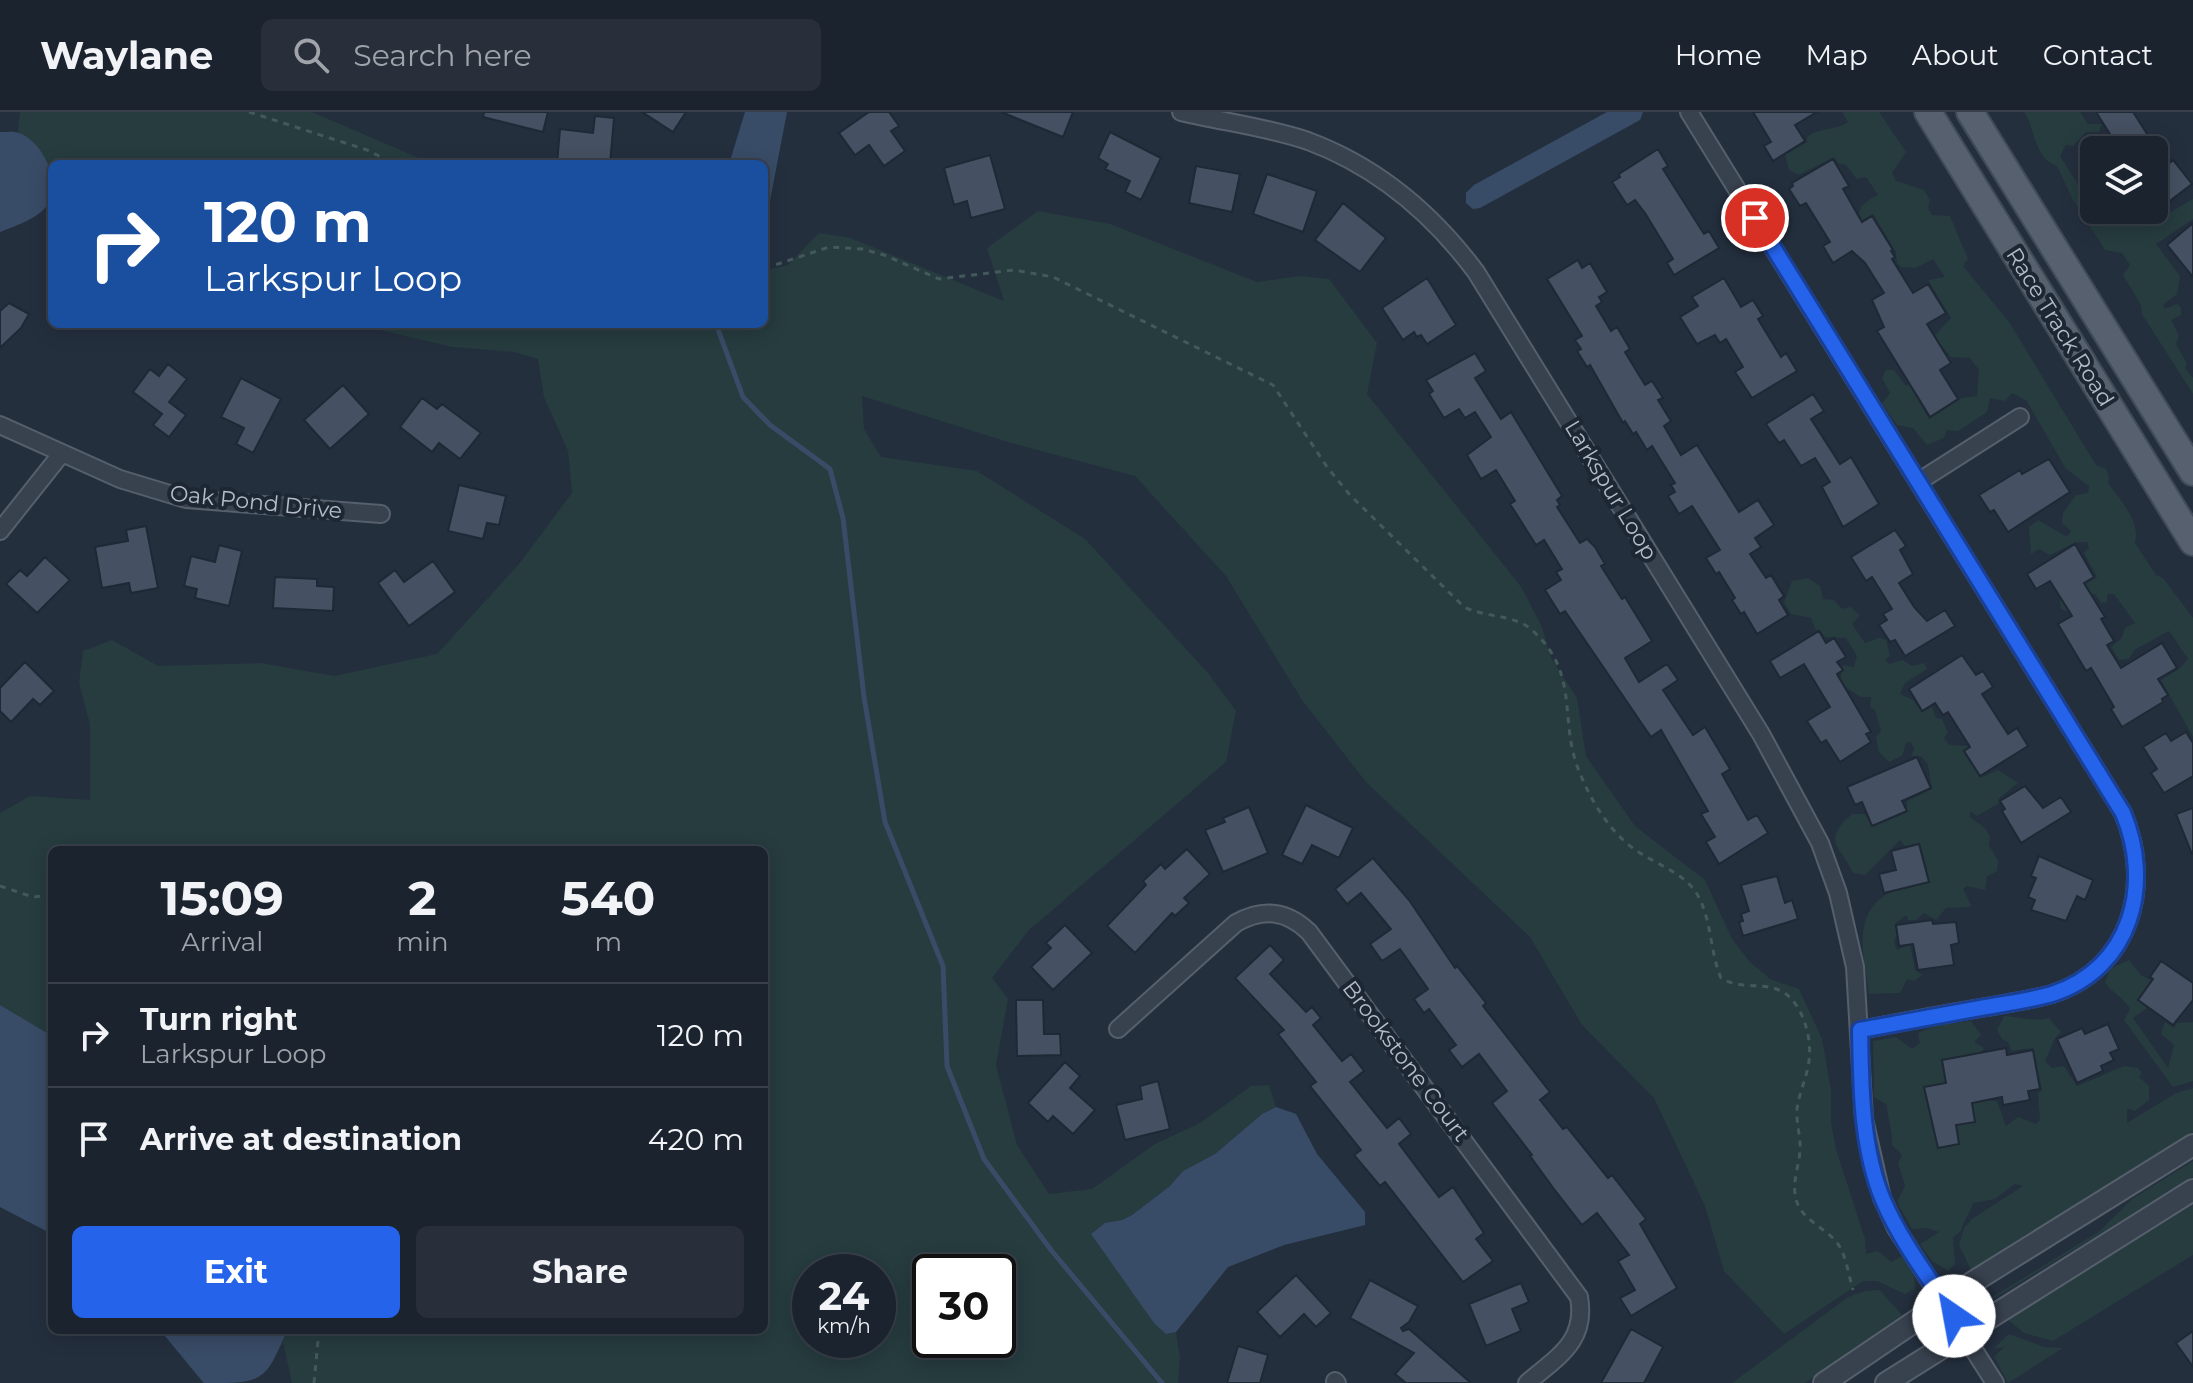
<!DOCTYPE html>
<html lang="en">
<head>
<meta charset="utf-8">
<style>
  :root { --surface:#1b232e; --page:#282f3a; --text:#f1f3f6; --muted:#a0a4aa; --line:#39404a; --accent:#2563eb }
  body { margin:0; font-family:Montserrat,sans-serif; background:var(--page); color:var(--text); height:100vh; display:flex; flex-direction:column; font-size:30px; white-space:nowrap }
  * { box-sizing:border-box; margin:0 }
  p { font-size:26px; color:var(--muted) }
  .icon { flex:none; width:44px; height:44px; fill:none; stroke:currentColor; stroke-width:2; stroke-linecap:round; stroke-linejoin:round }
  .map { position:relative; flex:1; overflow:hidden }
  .drawer { position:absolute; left:48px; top:734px; width:720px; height:488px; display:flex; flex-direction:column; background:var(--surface); border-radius:12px; box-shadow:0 4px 20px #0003,0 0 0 2px var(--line) }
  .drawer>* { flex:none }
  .banner { position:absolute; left:48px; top:48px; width:720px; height:168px; border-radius:12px; box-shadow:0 4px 20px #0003,0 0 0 2px var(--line); background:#1a4fa0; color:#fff; overflow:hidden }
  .controls { position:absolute; left:2080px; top:24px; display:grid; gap:16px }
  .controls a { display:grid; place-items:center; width:88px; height:88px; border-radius:12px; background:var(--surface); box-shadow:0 4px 20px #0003,0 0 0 2px var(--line); font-size:40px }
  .speed { position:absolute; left:792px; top:1142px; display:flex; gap:16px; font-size:40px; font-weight:700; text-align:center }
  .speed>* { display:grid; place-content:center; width:104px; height:104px; border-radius:50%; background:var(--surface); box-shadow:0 4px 20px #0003,0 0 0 2px var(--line); line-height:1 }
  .speed small { font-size:20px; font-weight:400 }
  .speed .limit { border:4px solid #111; border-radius:12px; background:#fff; color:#111 }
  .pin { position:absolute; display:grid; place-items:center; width:68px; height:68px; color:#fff; margin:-34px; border:4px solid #fff; border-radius:50%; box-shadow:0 2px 8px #0007 }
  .me { position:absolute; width:88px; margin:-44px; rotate:327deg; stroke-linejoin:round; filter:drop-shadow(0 0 6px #0008) }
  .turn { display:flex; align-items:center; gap:28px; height:168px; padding:0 24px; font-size:36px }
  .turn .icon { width:104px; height:104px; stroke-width:2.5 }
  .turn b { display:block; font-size:56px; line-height:68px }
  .eta { display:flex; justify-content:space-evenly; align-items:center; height:136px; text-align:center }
  .eta b { font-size:48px; font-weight:700; line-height:56px }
  .button { display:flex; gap:16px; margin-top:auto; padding:16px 24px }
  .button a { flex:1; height:92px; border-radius:12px; background:var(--accent); color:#fff; font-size:32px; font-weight:700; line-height:92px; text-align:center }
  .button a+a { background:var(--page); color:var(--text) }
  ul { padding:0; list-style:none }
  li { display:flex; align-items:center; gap:24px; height:104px; padding:0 24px; border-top:2px solid var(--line) }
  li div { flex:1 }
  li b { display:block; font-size:30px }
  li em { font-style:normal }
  header { display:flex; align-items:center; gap:48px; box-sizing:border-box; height:112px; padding:0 40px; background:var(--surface); border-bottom:2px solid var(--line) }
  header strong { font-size:38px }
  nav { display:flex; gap:44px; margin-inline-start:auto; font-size:28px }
  .search { width:560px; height:72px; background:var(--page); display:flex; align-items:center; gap:20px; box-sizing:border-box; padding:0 28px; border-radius:12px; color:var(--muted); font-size:30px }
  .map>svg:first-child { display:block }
</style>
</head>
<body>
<header>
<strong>Waylane</strong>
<div class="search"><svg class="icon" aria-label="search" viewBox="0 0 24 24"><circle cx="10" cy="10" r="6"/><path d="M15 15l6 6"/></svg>Search here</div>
<nav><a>Home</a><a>Map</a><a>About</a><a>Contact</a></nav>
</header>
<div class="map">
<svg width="2193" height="1271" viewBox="0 0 2193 1271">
  <rect width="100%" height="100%" fill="#242f3e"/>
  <path fill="#263c3f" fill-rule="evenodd" d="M20 0H312L433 52H52V68L33 30 18 20Z
    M1842 0H1879L1906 40 1892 61 1896 69 1924 78 1930 88 1928 96 1932 103 1950 104 1968 147 1963 154 2009 210 2096 353 2106 357 2109 365 2108 371C2120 388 2141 409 2135 431L2156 463 2163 466 2193 506V625L2161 568 2179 557 2188 547 2169 519 2134 538 2129 547 2119 548 2111 535 2122 526 2125 516 2135 511 2114 482H2107V490L2101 491 2095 482 2078 485 2071 501 2061 497 2060 489 2097 465 2084 441 2089 436 2087 430H2076L2050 443 2039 437 2031 442 2029 415 2038 408 2067 425 2071 419 2062 411 2063 401 2076 383 2088 381 2089 374 2066 357 2026 288 2012 281 2005 289 1990 286 1987 300 1958 319 1947 318 1944 326 1927 333 1913 316 1897 313 1882 292 1890 281 1882 266 1886 258H1894L1906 274 1909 272 1929 307 1962 286 1977 284 1979 258 1970 246 1951 245 1939 231 1932 233 1930 229 1951 206 1928 168 1945 165 1933 147 1915 156 1901 155 1897 151 1896 140 1873 102 1860 109C1856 93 1866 90 1878 83L1866 65 1857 67 1846 53 1838 51 1834 45 1799 63 1789 58 1785 43 1807 30V25C1820 15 1835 19 1848 10Z
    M2024 0H2080L2088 12H2102L2099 20H2086L2073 34 2066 33 2060 44 2080 75 2088 51 2094 49V98H2114L2117 102 2127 99 2132 102 2140 100 2149 113 2193 87V107L2156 132 2180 164 2177 182 2163 193 2165 197 2177 192 2181 196V203L2171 208 2179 224 2176 232 2187 252 2185 257 2193 266V282L2142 202 2141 193 2123 163 2130 153 2122 141 2105 138 2073 88 2057 54C2033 46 2035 14 2024 0Z
    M1038 99 1110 112 1257 170 1300 164 1329 167 1377 231 1367 282 1522 476 1542 515 1551 546 1577 586 1586 644 1635 714 1705 768 1732 827 1750 850 1770 867 1799 877 1822 927 1831 978V1011L1836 1037 1865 1127 1866 1142 1878 1139 1891 1150 1904 1143 1914 1163 1915 1177 1905 1182 1877 1169H1863L1784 1222 1724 1159 1705 1094 1654 986 1582 913 1530 825 1366 670 1302 588 1226 464 1135 364 1008 330 862 284 864 317 881 345 977 359 1085 427 1208 561 1236 599 1226 650 1029 818 992 866 1008 887 996 953 1017 1033 1049 1082 1092 1077 1155 1032 1200 1011 1251 974 1269 973 1276 995 1262 1002 1215 1042 1183 1059 1170 1074 1132 1103 1122 1108 1105 1111 1091 1122 1158 1214 1166 1222 1176 1220 1180 1246 1178 1271H292L283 1230C259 1271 256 1271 203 1271L160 1218H287L286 1224 290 1218H764V738H52V1122L0 1095V701L30 684 90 688V612L79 571 83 539 112 528 158 554 261 551 334 564 437 542 519 452 572 381 568 339 544 285 538 247 514 240 452 235 355 212H764V159L788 153 819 121 851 126 1004 189 987 136ZM810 1160H878V1228H810ZM930 1160H998V1228H930Z
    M1808 466 1820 474 1823 487 1834 488 1842 497 1850 495 1860 503 1852 512 1865 531 1879 526 1886 528 1890 544 1885 547 1889 552 1903 548 1912 554 1924 551 1927 557 1905 571 1900 582 1913 588 1922 600 1932 595 1936 606 1942 607 1948 620 1944 626 1949 633 1969 634 1963 639 1980 666 1998 658 2018 671 1998 687 1999 691 1977 704 1970 699V705L1986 717 1990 725 1989 733 1998 749 1997 759 1987 764 1985 778 1967 774 1963 777 1971 793 1969 795 1946 796 1936 808 1924 801 1916 808H1908L1906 803 1895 812 1897 823 1894 830 1897 838 1910 833 1915 858 1922 863 1914 869 1907 867 1900 881 1869 882C1865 851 1852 809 1881 786 1892 777 1915 774 1930 770L1920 731 1905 734 1900 728 1865 763 1853 761C1841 733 1820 730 1852 702H1865L1873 715 1907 700V689L1932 677 1928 653 1921 644H1911L1914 637 1911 630 1906 631 1902 644 1889 650 1879 640 1876 625 1881 619 1875 598 1870 595 1871 585H1861L1840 572 1843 553 1854 555 1857 544 1846 526 1825 525 1820 518H1816L1811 506 1791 502 1784 490 1792 469Z
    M2129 848 2142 864 2151 868 2137 888 2147 896 2133 906 2168 956 2174 933 2161 922 2165 910 2174 916 2177 911 2193 910V969L2173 975 2124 908 2130 897C2123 885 2112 881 2105 870L2111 856Z
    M2004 904C2020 905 2034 910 2049 906L2061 920 2055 926 2045 949 2052 956 2064 954 2077 974 2124 954 2138 956 2142 961 2139 965 2149 974V988L2135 999 2127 996V1011L2176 981 2193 976V1020L1971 1158 1959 1133 1964 1116 1972 1107 2023 1074 2015 1072 1995 1087 1973 1091C1970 1102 1963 1108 1961 1119L1953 1126 1955 1152 1948 1159 1932 1149 1920 1132 1939 1120 1927 1116 1912 1117 1897 1090 1905 1074 1898 1051 1902 1043 1892 1033C1893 1016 1887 1008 1887 993L1874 985 1873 929 1896 925 1912 937 1920 931 1918 921 1937 913 1971 909 1981 923 1974 930 1984 936 1981 941 1991 989H1997L2006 1014 2018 1005 2036 1012 2040 1008 2038 982 2042 978 2033 936 2011 939 2009 931 2002 927 1997 918Z
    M2193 1049V1065L1993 1187 1994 1184 2100 1119 2132 1087Z
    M2193 1093V1143L2053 1229 2024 1221 2007 1207Z
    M1880 1178 1902 1203 1805 1271H1732L1848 1185 1865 1179Z
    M2009 1222 2044 1235 2063 1236 2008 1271 1994 1245 2004 1235 1993 1237Z"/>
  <path fill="#394c67" d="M745 0H787L764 120V52H729Z
    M1607 0H1643L1640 8 1480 96 1473 97 1466 91V81L1474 73Z
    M0 20C6 20 14 19 19 21 43 29 65 75 45 96 36 107 13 115 0 120Z
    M0 893 52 924V1122L0 1095Z
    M1276 995 1296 1002 1317 1042 1365 1100V1113L1284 1133 1228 1155 1176 1220 1166 1222 1154 1211 1091 1122 1105 1111 1122 1108 1132 1103 1170 1074 1183 1059 1215 1042 1262 1002Z
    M160 1218H287C265 1271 263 1271 204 1271Z"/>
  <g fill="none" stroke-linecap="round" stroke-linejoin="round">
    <path stroke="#394c67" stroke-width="5" d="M716 212 743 285 770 313 830 357 843 406 864 585 885 710 943 854 947 954 984 1047 1051 1138 1162 1271"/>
  </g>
  <path fill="#455162" stroke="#1f2835" stroke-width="2" d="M484 0H548L543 20 483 5Z
    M642 0H686L673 20Z
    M869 0H889L899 14 891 19 905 39 884 54 869 33 855 43 839 21Z
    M1001 0H1073L1063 25Z
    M1753 0H1817L1795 13 1805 29 1773 49 1764 34 1771 30Z
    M2096 0H2133L2167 53 2173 48 2192 72 2154 101V38H2120Z
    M595 4 614 6 610 52H557L560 17 593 21Z
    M1110 20 1161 46 1141 88 1125 80 1130 69 1105 57 1108 52 1098 46Z
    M1658 37 1668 54 1663 57 1704 122 1709 119 1719 136 1674 163 1667 151 1673 147 1645 101 1635 88 1627 93 1612 70 1620 65 1619 62Z
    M990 43 1005 97 971 106 967 89 954 93 944 56Z
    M1833 47 1849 74 1843 77 1862 110 1872 104 1893 138 1891 139 1895 145 1892 147 1913 181 1928 172 1946 201 1927 212 1951 251 1940 258 1958 287 1930 305 1877 219 1884 215 1872 188 1884 181 1865 151 1852 139 1833 151 1823 134 1830 130 1806 91 1800 94 1789 77 1793 74 1792 71Z
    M1196 54 1240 62 1232 100 1189 91Z
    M1267 62 1317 79 1303 120 1253 102Z
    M1343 91 1386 126 1360 160 1315 128Z
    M2193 111V165L2167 133Z
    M1578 148 1582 156 1590 151 1607 180 1599 185 1602 190 1596 194 1611 219 1617 215 1630 237 1625 240 1645 273 1652 269 1663 286 1658 288 1671 309 1664 314 1681 343 1697 333 1739 400 1758 388 1774 413 1755 426 1761 435 1750 442 1766 466 1771 463 1784 484 1779 488 1788 503 1757 522 1744 500 1741 502 1732 488 1735 486 1719 460 1716 462 1706 446 1720 438 1692 394 1679 402 1668 384 1675 380 1671 373 1675 371 1652 334 1647 338 1636 320 1633 322 1625 309 1623 311 1590 253 1587 255 1577 239 1581 237 1575 228 1582 224 1547 167Z
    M1427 166 1456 213 1427 232 1421 223 1417 225 1414 220 1403 228 1382 196Z
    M1724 166 1741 195 1753 188 1763 204 1758 207 1781 245 1786 241 1797 259 1752 286 1735 260 1743 255 1726 227 1720 231 1715 223 1697 232 1680 205 1698 194 1692 185Z
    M9 191 29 202 21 216 0 236V199Z
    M1475 241 1486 259 1475 266 1501 307 1511 300 1562 384 1557 388 1560 393 1557 395 1580 431 1587 427 1595 435 1605 452 1601 454 1622 487 1625 485 1652 529 1625 546 1639 570 1667 552 1678 568 1663 578 1693 623 1705 615 1730 657 1722 662 1748 708 1757 703 1768 721 1719 752 1706 730 1715 725 1701 702 1708 699 1661 618 1651 625 1565 499 1560 502 1545 478 1561 468 1556 460 1562 457 1544 428 1536 433 1510 392 1515 389 1496 358 1481 367 1467 343 1491 325 1475 300 1465 306 1459 297 1444 306 1429 282 1433 279 1426 268Z
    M168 252 187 267 169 290 186 303 169 325 153 313 162 302 133 280 150 257 159 264Z
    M241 266 281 287 253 341 236 332 244 316 221 305Z
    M343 273 369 302 330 337 304 308Z
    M1813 282 1824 299 1811 307 1840 352 1851 345 1879 392 1843 415 1822 375 1830 370 1815 346 1801 354 1784 328 1779 331 1766 312Z
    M422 286 437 297 442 292 481 321 460 347 439 331 432 340 400 315Z
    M2049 347 2070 380 2008 420 1994 398 1990 400 1979 383 2020 358 2022 362Z
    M459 373 506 384 499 413 487 411 483 427 448 419Z
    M146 414 158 476 131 481 129 471 102 476 95 435 128 429 126 418Z
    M1895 418 1906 434 1900 438 1913 462 1899 471 1914 495 1927 509 1945 498 1955 514 1905 544 1895 528 1890 530 1879 513 1887 508 1883 502 1892 497 1872 465 1866 469 1851 445Z
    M2075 432 2094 465 2084 471 2105 505 2101 507 2114 529 2107 533 2121 556 2162 531 2177 556 2158 567 2168 583 2162 587 2163 590 2122 615 2111 597 2114 595 2091 556 2086 559 2058 512 2072 504 2050 469 2036 477 2027 462Z
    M219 433 242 439 229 494 195 486 197 477 184 474 191 444 215 450Z
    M45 445 70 468 37 501 6 472 20 458 27 464Z
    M433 449 455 480 409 514 378 471 395 458 404 470Z
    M275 465 317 467V474L334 475 333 499 273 496Z
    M1819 519 1826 531 1834 526 1846 545 1837 550 1843 558 1837 562 1871 620 1866 622 1871 630 1840 650 1826 628 1821 631 1807 609 1830 595 1804 552 1780 566 1770 549Z
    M1962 543 1976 563 1983 559 1993 575 1982 582 2008 622 2017 616 2028 634 1980 664 1964 639 1970 635 1948 600 1943 603 1935 591 1922 599 1909 577Z
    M25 550 54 579 40 593 33 587 11 610 0 599V576Z
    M2186 620 2193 631V664L2164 681 2151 661 2157 657 2143 635 2166 621 2171 629Z
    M1917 645 1931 676 1902 689 1907 699 1872 714 1862 690 1855 693 1847 675Z
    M2025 674 2043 696 2061 685 2071 700 2021 731 2002 699 2005 697 2000 689Z
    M1306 693 1353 716 1339 746 1312 733 1302 752 1282 743Z
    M1249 695 1268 741 1223 760 1205 718 1225 710 1223 706Z
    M2193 696V742H2192L2176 702Z
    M1919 732 1929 770 1884 781 1879 762 1896 758 1891 739Z
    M1187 737 1210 762 1184 786 1189 791 1175 804 1172 801 1135 841 1107 814 1146 773 1143 769 1161 752 1165 757Z
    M2039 744 2093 768 2085 788 2077 784 2066 809 2031 798 2035 788 2028 785 2036 766 2031 764Z
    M1373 746 1409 788 1455 856 1457 854 1486 891 1483 894 1550 980 1540 988 1563 1017 1567 1015 1608 1066 1612 1063 1646 1107 1640 1112 1677 1176 1631 1204 1620 1186 1635 1178 1618 1149 1629 1143 1597 1101 1582 1113 1554 1077 1530 1044 1532 1043 1492 991 1507 979 1479 942 1462 955 1449 938 1456 933 1429 897 1424 901 1414 887 1428 877 1400 837 1382 849 1370 832 1391 817 1361 781 1347 792 1335 777Z
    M1777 764 1785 791 1792 788 1798 807 1743 824 1739 810 1743 809 1741 802 1749 799 1741 773Z
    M1932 808 1933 812 1956 810 1959 831 1951 833 1954 853 1918 858 1913 832 1899 834 1896 813Z
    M1065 813 1092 841 1053 878 1031 855 1051 836 1046 831Z
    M1270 833 1284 848 1270 862 1306 900 1312 895 1321 906 1313 913 1342 949 1351 942 1364 959 1350 970 1387 1016 1399 1006 1411 1022 1399 1032 1439 1085 1453 1075 1484 1121 1476 1127 1493 1149 1463 1170 1385 1070 1380 1074 1354 1043 1361 1038 1310 974 1316 970 1278 922 1284 918 1235 866Z
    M2161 849 2193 871V888L2173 913 2138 888 2153 867 2150 865Z
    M1016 888H1043L1044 922H1060L1061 943 1017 944Z
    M2108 912 2119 937 2110 941 2114 948 2101 954 2103 959 2077 971 2057 927 2082 916 2085 922Z
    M2006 936 2007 943 2033 938 2040 977 2028 979 2030 988 2003 993 2002 985 1972 991 1975 1010 1956 1013 1959 1032 1938 1036 1924 975 1946 971 1942 948Z
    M1065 950 1080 964 1070 976 1095 998 1073 1022 1053 1004 1048 1010 1028 991Z
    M1158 969 1170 1017 1125 1028 1116 993 1142 987 1140 974Z
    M1296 1163 1331 1201 1316 1215 1304 1202 1280 1225 1257 1200Z
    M1370 1168 1418 1194 1409 1210 1401 1216 1403 1219 1409 1217 1471 1271H1406L1395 1262 1414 1241 1350 1206Z
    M1521 1171 1529 1190 1512 1197 1521 1219 1486 1234 1469 1192Z
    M1631 1217 1663 1235 1644 1271H1601Z
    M2193 1219V1255L2176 1231Z
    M1238 1234 1268 1243 1260 1271H1227Z"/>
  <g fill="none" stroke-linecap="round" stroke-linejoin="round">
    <g stroke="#565f6c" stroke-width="20">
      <path id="minor" d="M1181 0C1223 10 1267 15 1308 29 1378 55 1432 101 1476 160L1761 622 1820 731 1838 781 1855 855 1864 1007 1882 1086 1896 1116 1995 1271
        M1689 0 2123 701C2153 772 2132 856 2052 882 2031 888 2008 891 1986 895 1944 902 1902 910 1860 918
        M0 313 120 367 186 387 381 402
        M1918 370 2020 305
        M0 419 62 341
        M1118 917 1236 811C1263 796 1286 798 1309 820L1579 1185C1587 1230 1557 1245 1527 1271
        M1335 1269 1337 1271"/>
    </g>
    <g stroke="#565f6c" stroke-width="24">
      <path id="tertiary" d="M1824 1271 1973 1170 2193 1033
        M1886 1271 2193 1078"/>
    </g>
    <g stroke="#414a57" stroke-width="30">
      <path id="primary" d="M1928 0 2193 430
        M1970 0 2193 360"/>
    </g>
    <path stroke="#44595c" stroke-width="3" stroke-dasharray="6 6" stroke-linecap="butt" d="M249 0 367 38 395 52
      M764 153 778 152 829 135 862 137 884 143 939 167 1014 158 1053 165 1273 273 1327 355 1350 383 1464 495C1487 506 1514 502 1532 518 1581 562 1558 607 1579 659 1591 689 1611 723 1640 741 1657 752 1677 759 1691 774 1712 797 1709 839 1721 866 1740 879 1767 868 1786 882 1804 896 1812 927 1809 949 1807 965 1799 981 1797 997 1796 1011 1801 1025 1800 1039 1799 1053 1793 1068 1795 1082 1798 1110 1830 1115 1841 1137 1847 1149 1849 1165 1853 1178
      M0 774 33 785 52 783
      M314 1271 319 1218"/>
    <use href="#minor" stroke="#38414e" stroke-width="16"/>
    <use href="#tertiary" stroke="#38414e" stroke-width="20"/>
    <use href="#primary" stroke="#56606e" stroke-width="26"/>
  </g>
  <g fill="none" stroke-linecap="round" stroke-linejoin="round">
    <g stroke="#184099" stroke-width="20">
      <path id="route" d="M1755 106 2123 701C2153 772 2132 856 2052 882 2031 888 2008 891 1986 895 1944 903 1902 910 1860 918 1861 974 1861 1035 1883 1088 1901 1130 1930 1167 1954 1204"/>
    </g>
    <use href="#route" stroke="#2563eb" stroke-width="14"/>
  </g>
  <g text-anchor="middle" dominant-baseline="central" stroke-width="8" stroke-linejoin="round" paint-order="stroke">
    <g font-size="22" fill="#b4bcc9" stroke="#1d2633">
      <text transform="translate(2060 215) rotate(58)">Race Track Road</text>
      <text transform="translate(1611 378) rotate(59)">Larkspur Loop</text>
      <text transform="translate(256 390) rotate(6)">Oak Pond Drive</text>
      <text transform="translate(1406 949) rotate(53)">Brookstone Court</text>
    </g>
  </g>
</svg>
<div class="controls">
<a><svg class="icon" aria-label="layers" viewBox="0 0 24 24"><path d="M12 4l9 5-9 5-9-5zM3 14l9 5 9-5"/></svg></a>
</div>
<div class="speed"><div>24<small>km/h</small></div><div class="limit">30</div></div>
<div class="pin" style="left:1755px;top:106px;background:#d93025"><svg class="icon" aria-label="arrive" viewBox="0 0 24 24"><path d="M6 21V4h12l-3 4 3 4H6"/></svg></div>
<svg class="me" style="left:1954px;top:1204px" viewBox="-20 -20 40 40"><circle r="19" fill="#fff"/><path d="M0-13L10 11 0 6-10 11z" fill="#2563eb"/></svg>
<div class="banner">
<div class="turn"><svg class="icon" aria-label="right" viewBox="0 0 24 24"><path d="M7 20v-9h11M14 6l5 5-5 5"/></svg><div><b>120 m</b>Larkspur Loop</div></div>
</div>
<section class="drawer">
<div class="eta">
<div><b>15:09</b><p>Arrival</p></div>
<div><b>2</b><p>min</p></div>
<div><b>540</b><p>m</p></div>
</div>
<ul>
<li><svg class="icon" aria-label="right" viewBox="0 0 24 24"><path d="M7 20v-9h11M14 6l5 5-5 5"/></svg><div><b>Turn right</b><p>Larkspur Loop</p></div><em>120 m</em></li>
<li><svg class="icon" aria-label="arrive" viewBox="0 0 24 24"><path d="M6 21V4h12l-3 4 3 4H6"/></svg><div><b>Arrive at destination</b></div><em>420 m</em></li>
</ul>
<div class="button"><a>Exit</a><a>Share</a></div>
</section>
</div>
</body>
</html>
